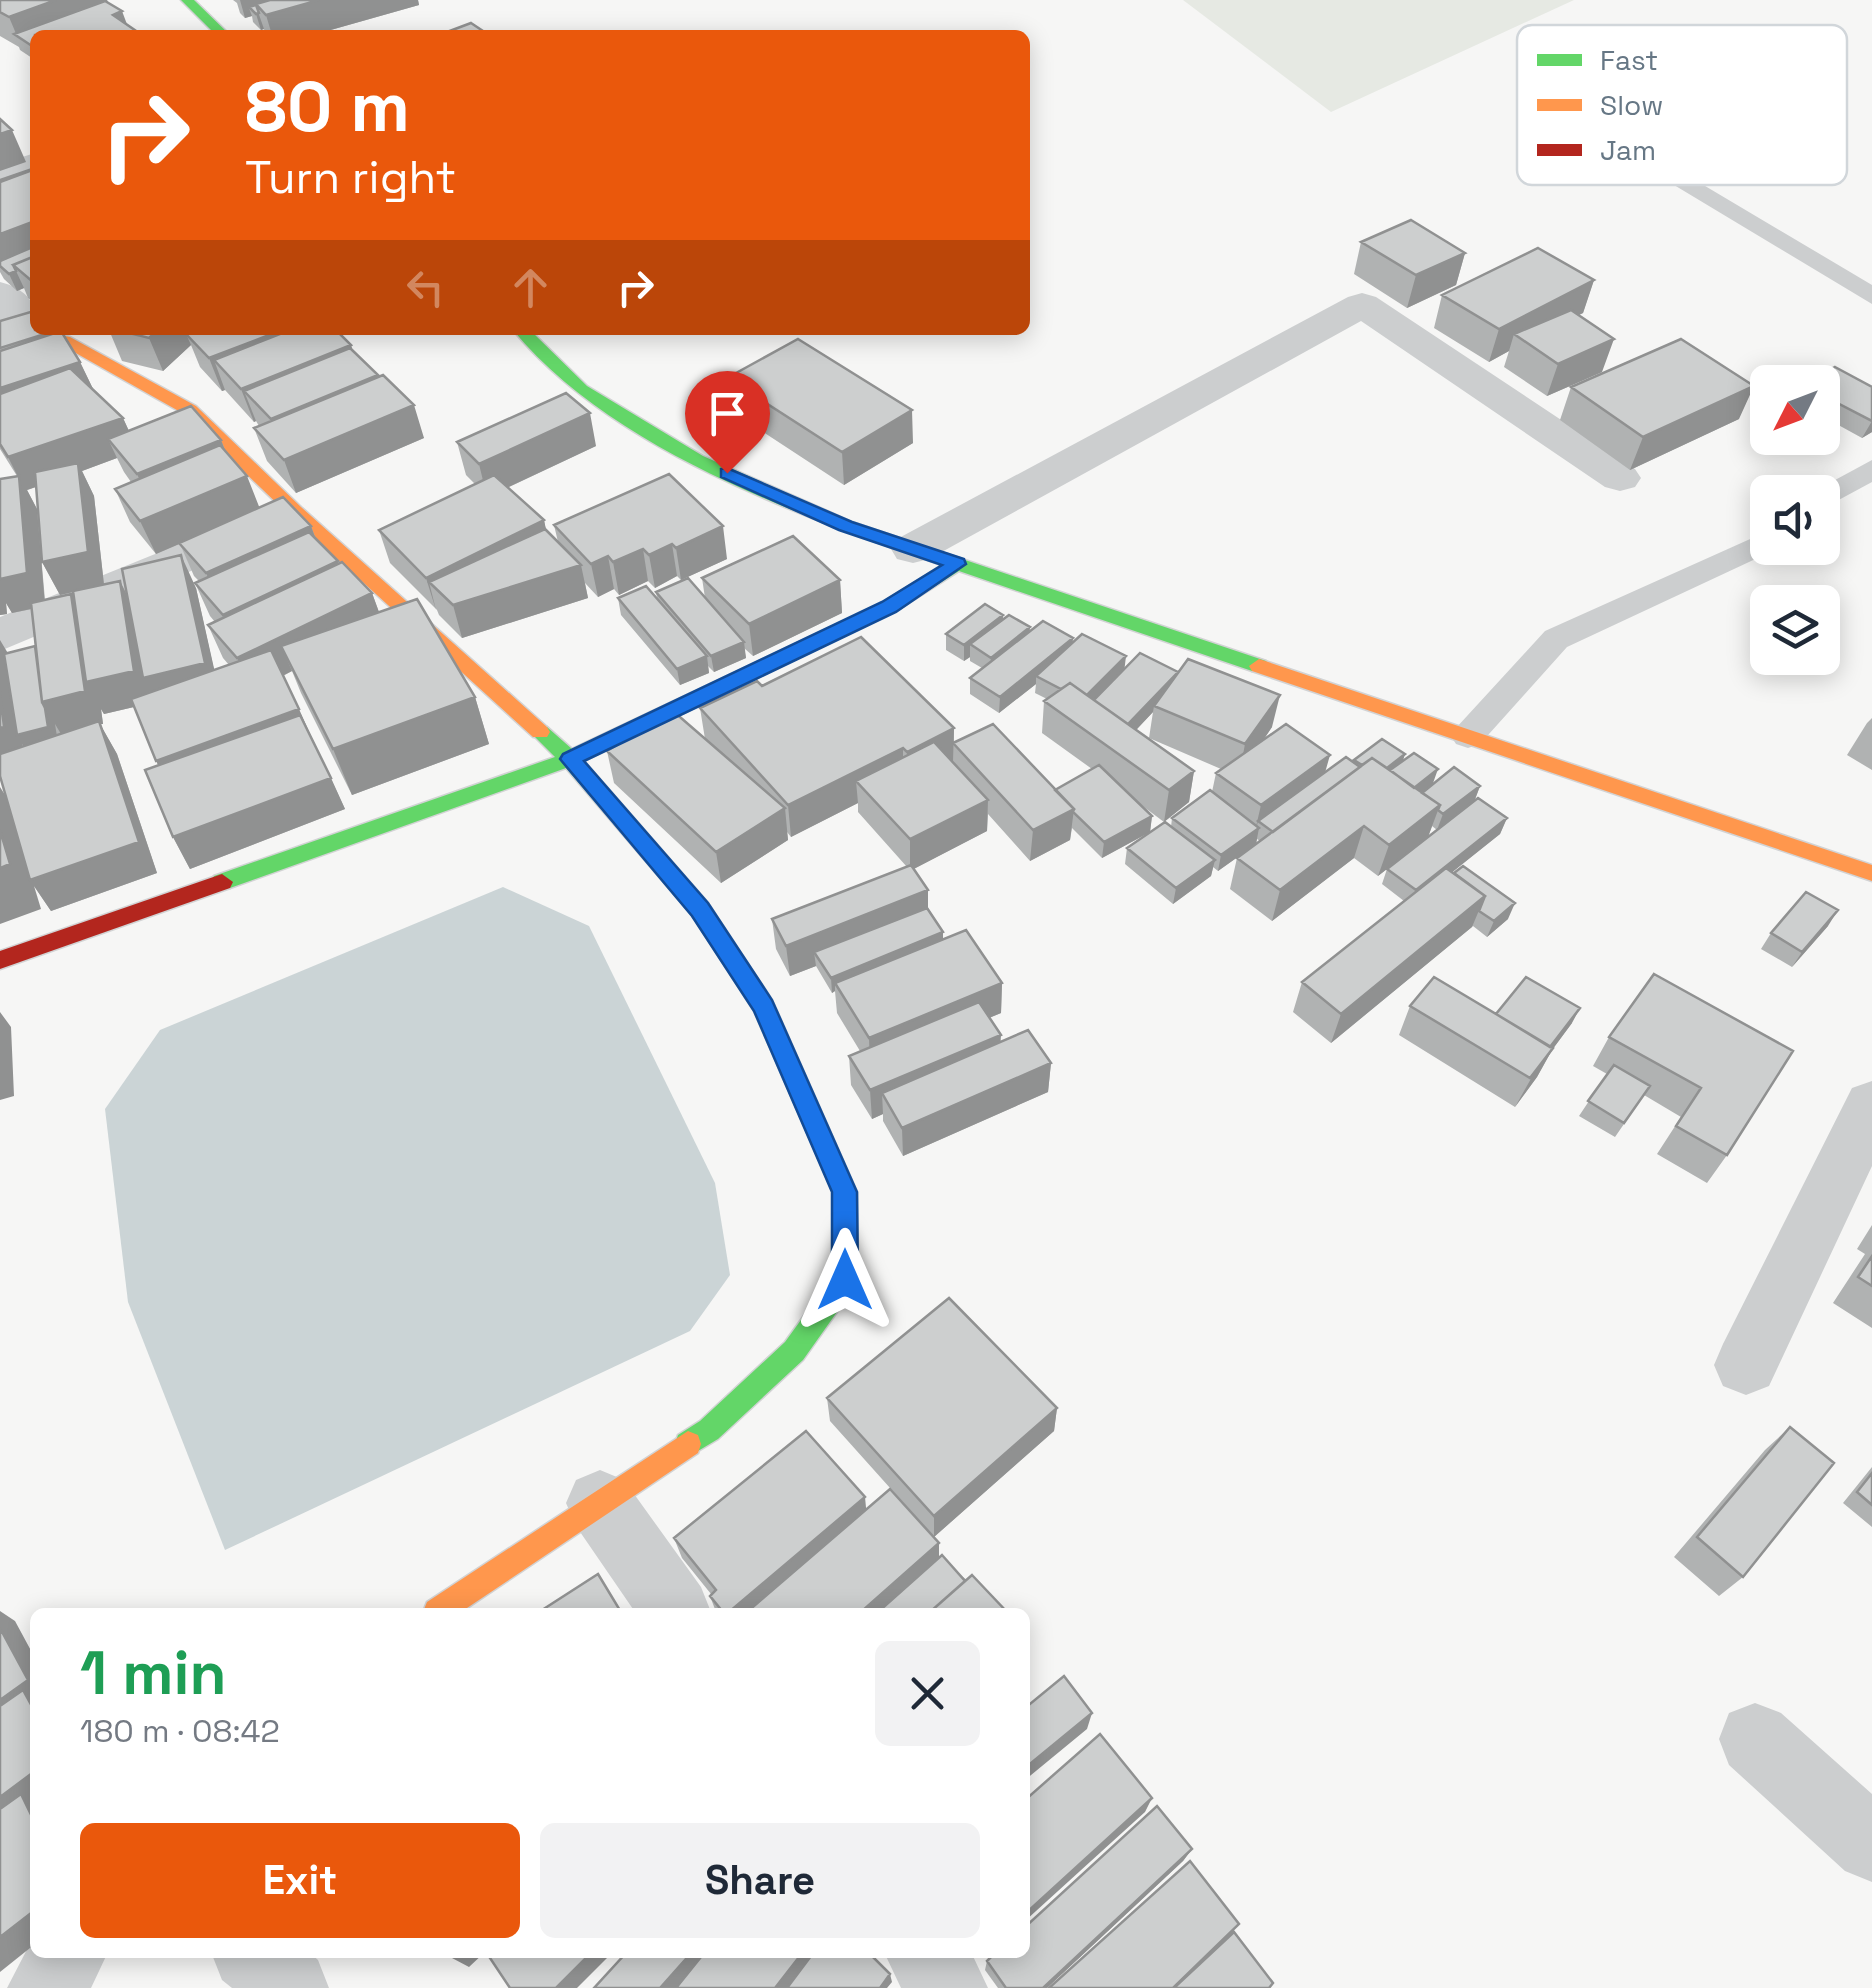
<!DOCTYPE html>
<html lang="en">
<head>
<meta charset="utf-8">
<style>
  :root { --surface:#fff; --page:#f2f2f3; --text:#1f2937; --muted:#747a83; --accent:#ea580c }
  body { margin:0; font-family:"Space Grotesk",sans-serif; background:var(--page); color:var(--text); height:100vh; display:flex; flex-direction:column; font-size:38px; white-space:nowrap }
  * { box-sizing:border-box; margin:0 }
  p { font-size:32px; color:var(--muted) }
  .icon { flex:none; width:55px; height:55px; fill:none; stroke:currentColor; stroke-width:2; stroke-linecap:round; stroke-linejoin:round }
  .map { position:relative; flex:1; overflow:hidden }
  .drawer { position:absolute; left:30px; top:1608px; width:1000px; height:350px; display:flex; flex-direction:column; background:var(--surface); border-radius:15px; box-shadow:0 5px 25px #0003 }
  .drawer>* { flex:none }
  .hud { position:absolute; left:30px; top:30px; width:1000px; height:305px; border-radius:15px; box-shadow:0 5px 25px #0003; background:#ea580c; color:#fff; overflow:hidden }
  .needle { width:65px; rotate:228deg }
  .fabs { position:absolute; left:1750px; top:365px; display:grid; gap:20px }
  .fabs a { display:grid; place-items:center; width:90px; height:90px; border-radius:15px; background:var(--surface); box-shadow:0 5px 25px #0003; font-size:50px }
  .pin { position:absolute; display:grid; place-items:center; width:85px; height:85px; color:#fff; margin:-102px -42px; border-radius:50% 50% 50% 0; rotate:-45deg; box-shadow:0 0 10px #0007 }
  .pin .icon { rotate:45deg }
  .me { position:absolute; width:110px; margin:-55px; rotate:0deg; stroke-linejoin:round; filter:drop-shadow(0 0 8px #0008) }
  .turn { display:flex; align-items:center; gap:35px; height:210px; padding:0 50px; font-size:45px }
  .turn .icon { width:130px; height:130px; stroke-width:2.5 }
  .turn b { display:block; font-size:70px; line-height:85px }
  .lanes { display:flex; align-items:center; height:95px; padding:0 50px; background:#0003; justify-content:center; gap:50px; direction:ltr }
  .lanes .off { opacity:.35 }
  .round { display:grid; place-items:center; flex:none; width:105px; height:105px; border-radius:15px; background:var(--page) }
  .summary { display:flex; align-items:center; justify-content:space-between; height:170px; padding:0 50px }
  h1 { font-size:60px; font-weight:600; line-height:75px; color:#1e9e55 }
  .button { display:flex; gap:20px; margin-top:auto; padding:20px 50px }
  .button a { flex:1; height:115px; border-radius:15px; background:var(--accent); color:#fff; font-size:40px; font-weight:600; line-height:115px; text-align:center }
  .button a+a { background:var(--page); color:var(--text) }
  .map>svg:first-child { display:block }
</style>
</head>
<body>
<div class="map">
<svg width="1872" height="1988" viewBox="0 0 1872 1988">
  <rect width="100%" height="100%" fill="#f6f6f5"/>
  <path fill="#e6e9e3" d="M1183 0H1574L1331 112Z"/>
  <path fill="#cbd4d6" d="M503 887 589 926 715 1183 730 1275 690 1331 225 1550 128 1302 105 1109 160 1030Z"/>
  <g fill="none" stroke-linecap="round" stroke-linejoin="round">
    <g stroke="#d2d3d4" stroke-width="3">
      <path id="fast" d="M181 0H194L230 35H216Z
        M513 330H530L587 386 703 456 852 522 1266 661 1269 666 1266 671H1252L959 571 896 611 584 761 708 903 772 1000 857 1192 858 1280 854 1288 803 1360 718 1439 688 1457 678 1453 675 1444 678 1435 700 1421 785 1342 832 1277 833 1192 754 1011 692 915 566 768 230 888H214L211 882 214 876 555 757 530 732 533 727H547L572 749 882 603 942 565C799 516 611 449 513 330Z"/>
    </g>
    <g stroke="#d2d3d4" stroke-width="3">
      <path id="slow" d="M18 320 35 325V330L70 337 196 406 301 507 547 727 550 732 547 737H533L289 515 184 414 58 343 12 328 10 325Z
        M1259 659 1872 865V881L1252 671 1249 666Z
        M688 1431 698 1435 701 1444 698 1453 461 1612H423L427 1602Z"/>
    </g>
    <g stroke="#d2d3d4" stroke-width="3">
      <path id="jam" d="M222 874 233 882 230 888 0 969V951Z"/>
    </g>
    <path fill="#cccecf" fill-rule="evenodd" d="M1584 114 1872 285V304L1576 126 1572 121 1576 116Z
      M1872 460V482L1822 509V492H1813Z
      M1768 531V548H1779L1567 647 1480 744 1468 748 1456 744 1451 736 1456 728 1545 631Z"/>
    <path fill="#cccecf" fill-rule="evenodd" d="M35 153V176L0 187V164Z
      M0 282C48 293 47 342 0 354Z
      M1362 293 1376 297 1635 469 1641 478 1635 487 1620 491 1605 487 1361 321 929 559 913 563 897 559 891 549 897 539 1348 297Z
      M256 513 272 517 278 527 272 537 0 651V617Z
      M1872 1081V1166L1769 1386 1746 1395 1723 1386 1714 1365 1723 1344 1852 1088Z
      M600 1470 624 1480 701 1587 711 1612H635L576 1526 566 1503 576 1480Z
      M1755 1703 1781 1713 1872 1794V1882L1845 1871 1729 1765 1719 1739 1729 1713Z
      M35 1934V1952H108L91 1988H7Z
      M211 1952H309L318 1960 329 1988H232L222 1980Z
      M884 1952H971L988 1988H901Z"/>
    <use href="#fast" fill="#63d668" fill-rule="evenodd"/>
    <use href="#slow" fill="#ff974d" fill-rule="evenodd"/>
    <use href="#jam" fill="#b3261e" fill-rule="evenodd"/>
  </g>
  <path fill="#b0b2b2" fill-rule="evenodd" d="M0 0H107L108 3 35 35V60L20 50 19 47 0 36Z
    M233 0H418L419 5 313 35H265L264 29 261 30 253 22 252 16 245 18 240 13 237 3Z
    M35 168V303L28 298 24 288 17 291 4 279 0 272V180Z
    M1361 242 1465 253 1456 285 1407 308 1354 274Z
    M1594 280 1583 313 1578 315 1602 372 1547 396 1504 367 1509 351 1489 362 1434 328 1442 295Z
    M0 321 49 335 80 362 93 389 123 418 129 431 221 440 226 452 259 508 311 526 316 539 338 564 372 593 379 612 475 697 489 744 352 795 301 693 292 671 283 676 345 809 190 869 173 837 158 765 134 707 104 714 101 709 103 724H100L117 754 157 873 51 911 34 886 41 909 6 796 8 653 35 646 32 609 12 613 6 603 7 614 0 615 17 476 0 449ZM117 458 124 472 131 482 115 489 130 522 156 554 180 544 194 576 199 581 195 583 210 616 215 622 208 625 223 658 229 665 214 670 196 588 127 596 120 581 104 584 94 496 82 471ZM36 487 42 562 60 595 73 592 75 601 45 600 37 509 27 490Z
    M109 330H336L351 345 352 350 378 375 424 438 296 493 267 461 254 428 259 426 256 421 254 422 225 390 222 391 200 367 191 345 163 371 122 361Z
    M727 378 913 443 844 485 731 411Z
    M1822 382 1872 387V432L1862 438 1822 416Z
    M1571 387 1739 419 1630 470 1560 420Z
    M457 442 596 446 507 488 544 520 546 531 558 542 554 525 669 474 727 559 681 580 677 576 655 588 648 581 619 595 614 589 598 597 585 583 588 598 462 638 439 615 437 610 390 563 379 530 475 484 466 475Z
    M702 578 840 580 842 613 753 656 744 648 746 658 714 672 708 666 709 673 680 685 621 615 618 598H657L656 592 705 598Z
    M1003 615V620L1030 631 1073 642 1124 669 1272 727 1264 739 1325 772 1353 762 1354 760 1403 761 1432 784 1480 786 1474 802 1507 818 1500 834 1452 872 1508 919 1487 937 1473 926 1331 1043 1293 1012 1302 982 1404 901 1382 884 1387 869 1378 876 1354 858 1272 921 1230 889 1237 858 1260 841 1257 839 1256 844 1218 871 1213 867 1211 876 1173 904 1125 864 1127 848 1171 827 1172 818 1212 792 1216 773 1221 769 1149 738 1153 712 1136 730 1194 771 1189 802 1164 822 1140 804 1152 816 1150 832 1102 858 1072 828 1070 840 1030 861 988 814 987 831 913 869 928 890V908L943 932V939L1002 983 1001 1013 989 1018 1001 1042 1051 1063 1048 1092 903 1156 883 1121V1114L872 1119 851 1085 849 1056 860 1051 837 1013 835 991 832 993 816 966 790 976 776 949 772 919 907 867 858 812V803L791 837 787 832 788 840 721 883 614 783 607 751 705 739 700 708 762 686 954 728V743L1055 790 1092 769 1042 733 1044 701 1047 699 1035 693 1036 684 999 713 970 694V678L982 668 970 661V657L964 661 946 650V634ZM1432 826 1437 830 1428 837Z
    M1872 718V770L1847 755 1867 723Z
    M1828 926 1792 967 1761 949 1771 933Z
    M1654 974 1727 1155 1707 1183 1657 1154 1681 1117 1644 1095 1615 1137 1579 1116 1607 1074 1593 1066 1609 1037Z
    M1410 1006 1496 1014 1572 1023 1552 1050 1537 1077 1515 1107 1399 1035Z
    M1872 1225V1328L1833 1303 1865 1254 1857 1249Z
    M827 1398 1057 1408 1054 1431 934 1537 830 1421Z
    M1790 1427 1743 1577 1719 1596 1674 1557 1765 1450Z
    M1872 1467V1527L1843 1503Z
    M866 1510 939 1543V1558L1007 1612H716L710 1596 711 1594 682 1558 674 1538Z
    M1192 1849 1183 1861 1047 1988H998L985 1970 987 1961Z"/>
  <path fill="#909191" d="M56 0H107L113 15 122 11 128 27 17 36 9 17Z
    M240 0H418L419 5 313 35H272L266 15 256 6 264 29 261 30 256 14 249 8 252 16 245 18Z
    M12 130 26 162 0 171V134Z
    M35 221V259L4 271 0 263V234Z
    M1465 253 1456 285 1407 308 1416 275Z
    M16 271 24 288 17 291 9 274Z
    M1594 280 1583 313 1526 342 1514 334 1509 351 1489 362 1499 329Z
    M158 330H188L193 341 186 334 191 345 163 371 149 338Z
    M282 330H323L214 360 225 390 222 391 209 358Z
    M1614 339 1602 372 1547 396 1558 364Z
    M351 345 361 378 244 391 256 421 254 422 241 389Z
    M80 362 96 395 0 427V388Z
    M378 375 388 408 283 452 271 419Z
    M1754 386 1739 419 1630 470 1643 437Z
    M414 405 424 438 296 493 284 460Z
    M912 410 913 443 844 485 842 452Z
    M590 413 596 446 487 497 479 464Z
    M123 418 138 451 108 439 117 458 82 471 94 496 104 585 60 595 42 562 79 472 27 490 37 509 45 606 12 613 6 603 7 614 0 615V532L19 479 8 457Z
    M1872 421V432L1862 438Z
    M221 440 234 473 152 507 137 474Z
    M247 476 260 509 156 554 140 521Z
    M544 520 551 553 429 582 436 610 426 578Z
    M311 526 323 559 221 606 206 573Z
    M723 526 727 559 681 580 676 548Z
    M672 544 677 576 655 588 649 555Z
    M643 549 648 581 619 595 613 562Z
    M181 555 196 588 220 695 159 711 149 691 151 703 104 714 101 709 103 724H100L117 754 157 873 51 911 34 886 41 909 0 924V868L10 864 0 830V787L7 798 32 880 139 842 100 724 61 734 55 724 58 743 27 751 22 744 24 759 0 766V728L4 727 0 692V640L12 660 21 734 48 727 45 708 42 702 44 701 35 646 45 663 51 700 85 691 71 594 88 626 96 680 134 671 120 581 136 613 147 677 205 663Z
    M608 556 614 589 598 597 591 564Z
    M338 561 349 594 237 647 223 615Z
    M581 565 588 598 462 638 453 605Z
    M840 580 842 613 753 656 749 624Z
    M372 593 384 626 281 646 292 671 252 691 237 658Z
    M1003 615 1002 632 970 644V657L964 661V645Z
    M1030 627 1029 644 990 674 991 658Z
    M1073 638 1072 655 1036 676V684L999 713 1000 697Z
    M744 642 746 658 714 672 711 656Z
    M707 656 709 673 680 685 677 669Z
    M1126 656 1124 673 1079 717 1081 700Z
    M1178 672 1154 706 1153 712 1121 746 1123 729Z
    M1280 695 1272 727 1239 776 1245 744Z
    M475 697 489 744 352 795 333 749Z
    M299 709 313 741 173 792 156 761Z
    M954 728 953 761 908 784 907 752Z
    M903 748V779L856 781 858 803 791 837 788 805Z
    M1405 754 1400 771 1377 776Z
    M1330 755 1321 787 1258 821 1256 830 1259 828 1256 844 1218 871 1221 855 1255 831 1261 805Z
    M1438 769 1432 786 1400 811 1406 794Z
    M1194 771 1189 802 1164 822 1169 790Z
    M331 778 345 809 190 869 173 837Z
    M1480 786 1474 802 1437 830 1443 814Z
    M988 800 987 831 910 871V839Z
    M1440 805 1428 837 1378 876 1389 845Z
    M785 808 788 840 721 883 716 852Z
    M1074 809 1070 840 1030 861 1033 830Z
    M1152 816 1150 832 1102 858 1104 842Z
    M1507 818 1500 834 1410 906 1416 890Z
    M1364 826 1354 858 1272 921 1280 890Z
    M1215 860 1211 876 1173 904 1176 888Z
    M928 890V921L814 952 816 966 790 976 786 946Z
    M1485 896 1472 927 1331 1043 1341 1014Z
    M1515 903 1508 919 1487 937 1494 921Z
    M1838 910 1828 926 1792 967 1802 952Z
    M943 932V948L835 983V991L832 993 831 978Z
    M1002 983 1001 1013 870 1067 869 1038Z
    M1580 1008 1572 1023 1552 1050 1537 1077 1515 1107 1545 1054Z
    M0 1012 11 1027 14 1096 0 1100Z
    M1001 1035 999 1065 882 1093 883 1114 872 1119 870 1090Z
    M1051 1063 1048 1092 903 1156 902 1128Z
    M1057 1408 1054 1431 934 1537V1516Z
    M865 1497 867 1518 757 1612H729Z
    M939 1543V1563L884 1612H861Z
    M0 1611 15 1621 35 1658V1712L0 1738Z
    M1092 1713 1087 1729 1025 1780V1768Z
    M35 1771V1823L0 1833V1797Z
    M1152 1798 1145 1812 1025 1921V1914Z
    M1192 1849 1183 1861 1047 1988H1043Z
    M35 1910V1944L0 1972V1937Z
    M459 1952H485L469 1967 452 1958Z
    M592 1952H613L577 1988H556Z
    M692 1952H709L677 1988H660Z
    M803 1952H815L787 1988H775Z
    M890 1974 892 1982 887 1988H880Z"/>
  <path fill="#cdcfcf" stroke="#909191" stroke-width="2.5" d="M0 0H56L9 17 0 12Z
    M270 0H319L266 15 256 4Z
    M105 1 122 11 113 15 142 35H35V48L14 34Z
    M256 5 259 13 256 14 249 7Z
    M471 23 489 35H439Z
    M0 119 12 130 0 134Z
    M35 168V169L0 182V180Z
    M35 169V221L0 234V182Z
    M1411 220 1465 253 1416 275 1361 242Z
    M35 246V256L13 265 16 271 9 274 0 266V261Z
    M1538 248 1594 280 1499 329 1442 295Z
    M35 256V281L33 282 13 265Z
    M1571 310 1614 339 1558 364 1514 334Z
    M34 311 35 313V330H46L48 333 0 348V321Z
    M117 330H158L149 338Z
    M197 330H282L209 358 186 334Z
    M290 330H336L351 345 241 389 214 360Z
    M61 331 80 362 0 388V351Z
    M798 339 912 410 842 452 727 378Z
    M1681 339 1754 386 1643 437 1571 387Z
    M350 348 378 375 271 419 244 391Z
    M1835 367 1872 387V421L1822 395V382H1809Z
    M70 368 123 418 8 457 0 444V394Z
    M383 375 414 405 284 460 254 428Z
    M566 393 590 413 479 464 457 442Z
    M191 406 221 440 137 474 108 439Z
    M220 445 247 476 140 521 115 489Z
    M78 463 88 552 42 562 35 472Z
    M669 474 723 526 676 548 672 544 649 555 643 549 613 562 608 556 591 564 554 525Z
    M494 475 544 520 426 578 379 530Z
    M19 476 27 573 0 579V479Z
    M283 497 311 526 206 573 179 543Z
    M545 529 581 565 453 605 429 582Z
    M309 532 338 561 223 615 195 583Z
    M793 536 840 580 749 624 702 578Z
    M181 555 205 663 143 678 122 569Z
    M342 562 372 593 237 658 208 625Z
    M688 578 744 642 711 656 656 592Z
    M120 581 134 671 86 682 73 591Z
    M646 586 707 656 677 669 618 598Z
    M71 594 85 691 42 702 31 603Z
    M417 599 475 697 333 749 281 646Z
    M985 604 1003 615 964 645 946 634Z
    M1009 615 1030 627 991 658 970 644Z
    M1043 621 1073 638 1000 697 970 678Z
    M1082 634 1126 656 1087 695 1070 683 1061 689 1036 676Z
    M861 637 954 728 907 752 903 748 788 805 700 708 757 681 762 686Z
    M35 646 42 702 45 708 48 727 17 735 4 654Z
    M271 650 299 709 156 761 131 699Z
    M1140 653 1178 672 1128 724 1094 700Z
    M1188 659 1280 695 1245 744 1154 706Z
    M1070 683 1194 771 1169 790 1044 701Z
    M0 692 4 727 0 728Z
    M673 711 785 808 716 852 607 751Z
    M300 715 331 778 173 837 145 770Z
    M99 721 139 842 30 880 0 776V754Z
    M993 724 1074 809 1033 830 953 743Z
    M1286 724 1330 755 1261 805 1216 773Z
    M1382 739 1405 754 1387 768 1372 758 1362 765 1354 760Z
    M934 742 988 800 910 839 856 781Z
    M1414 753 1438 769 1414 788 1390 770Z
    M1346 757 1360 767 1273 832 1258 821Z
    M1372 758 1440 805 1389 845 1364 826 1280 890 1237 858Z
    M1099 765 1152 816 1104 842 1073 812 1074 809 1055 790Z
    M1454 767 1480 786 1443 814 1438 810 1440 805 1422 793Z
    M1210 790 1259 828 1221 855 1172 818Z
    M1478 798 1507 818 1416 890 1387 869Z
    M1165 822 1215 860 1176 888 1127 848Z
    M0 830 10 864 0 868Z
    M911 865 928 890 786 946 772 919Z
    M1463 866 1515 903 1494 921 1479 911 1485 896 1454 873Z
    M1446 868 1485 896 1341 1014 1302 982Z
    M1806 892 1838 910 1802 952 1771 933Z
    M927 908 943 932 831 978 814 952Z
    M966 930 1002 983 869 1038 835 983Z
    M1654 974 1793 1051 1727 1155 1676 1126 1701 1088 1609 1037Z
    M1434 977 1553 1048 1530 1078 1410 1006Z
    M1526 977 1580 1008 1550 1047 1496 1014Z
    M979 1002 1001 1035 870 1090 849 1056Z
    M1028 1030 1051 1063 902 1128 882 1093Z
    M1614 1065 1650 1086 1624 1123 1588 1101Z
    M1872 1256V1286L1858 1277Z
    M949 1298 1057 1408 934 1516 827 1398Z
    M1790 1427 1834 1463 1743 1577 1697 1537Z
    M806 1431 865 1497 729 1612H723L710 1596 716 1590 674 1538Z
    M1872 1473V1505L1857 1492Z
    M890 1489 939 1543 861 1612H747Z
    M942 1555 965 1581 930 1612H878Z
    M598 1574 621 1612H539Z
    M972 1575 1007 1612H930Z
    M0 1628 28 1680 0 1700Z
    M1064 1676 1092 1713 1025 1768V1708Z
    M23 1690 35 1712V1771L0 1797V1706Z
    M1100 1734 1152 1798 1025 1914V1800Z
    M21 1794 35 1823V1910L0 1937V1809Z
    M1157 1806 1192 1849 1043 1988H1006L987 1961 996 1952H1025V1927Z
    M1190 1861 1239 1924 1173 1988H1049Z
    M1234 1932 1273 1983 1269 1988H1174Z
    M486 1952H592L556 1988H510Z
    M627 1952H692L660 1988H594Z
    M705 1952H803L775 1988H676Z
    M814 1952H868L890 1974 880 1988H787Z"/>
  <path fill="#1a73e8" stroke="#114b97" stroke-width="2.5" d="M727 468 852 522 964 559 966 564 896 612 584 761 708 903 772 1000 857 1192 858 1280 854 1288 845 1291 836 1288 832 1280V1192L754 1011 692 916 560 759 563 754 882 602 942 565 839 530 721 477V469Z"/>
  <rect x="1517" y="25" width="330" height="160" rx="15" fill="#fff" stroke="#d1d6da" stroke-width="2.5"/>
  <rect x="1537" y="54" width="45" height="12" fill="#63d668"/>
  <rect x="1537" y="99" width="45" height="12" fill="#ff974d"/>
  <rect x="1537" y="144" width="45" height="12" fill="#b3261e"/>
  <g font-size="28" fill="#667785">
    <text x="1600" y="70">Fast</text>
    <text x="1600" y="115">Slow</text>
    <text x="1600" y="160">Jam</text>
  </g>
</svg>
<div class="fabs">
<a><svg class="needle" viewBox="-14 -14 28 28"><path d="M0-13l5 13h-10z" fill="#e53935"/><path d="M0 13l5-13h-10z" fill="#747a83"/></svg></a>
<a><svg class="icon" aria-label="sound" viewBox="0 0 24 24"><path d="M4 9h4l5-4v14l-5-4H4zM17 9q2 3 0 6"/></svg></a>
<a><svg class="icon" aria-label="layers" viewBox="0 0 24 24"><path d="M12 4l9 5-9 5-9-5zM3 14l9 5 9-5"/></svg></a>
</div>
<div class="pin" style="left:727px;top:473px;background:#d93025"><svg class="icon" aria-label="arrive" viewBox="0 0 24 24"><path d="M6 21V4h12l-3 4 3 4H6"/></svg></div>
<svg class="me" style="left:845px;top:1280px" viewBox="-20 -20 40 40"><path d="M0-17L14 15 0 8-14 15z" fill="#1a73e8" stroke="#fff" stroke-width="4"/></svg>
<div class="hud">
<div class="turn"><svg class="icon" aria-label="right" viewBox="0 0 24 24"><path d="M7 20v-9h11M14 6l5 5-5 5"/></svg><div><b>80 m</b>Turn right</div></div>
<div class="lanes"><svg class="icon off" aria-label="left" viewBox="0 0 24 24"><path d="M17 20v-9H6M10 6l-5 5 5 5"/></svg><svg class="icon off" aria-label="ahead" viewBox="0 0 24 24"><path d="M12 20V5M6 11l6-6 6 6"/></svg><svg class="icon" aria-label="right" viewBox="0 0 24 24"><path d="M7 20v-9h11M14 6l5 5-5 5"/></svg></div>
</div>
<section class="drawer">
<div class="summary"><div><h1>1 min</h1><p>180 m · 08:42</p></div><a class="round"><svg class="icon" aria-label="close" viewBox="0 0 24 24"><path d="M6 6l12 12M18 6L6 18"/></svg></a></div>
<div class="button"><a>Exit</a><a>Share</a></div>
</section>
</div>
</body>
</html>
